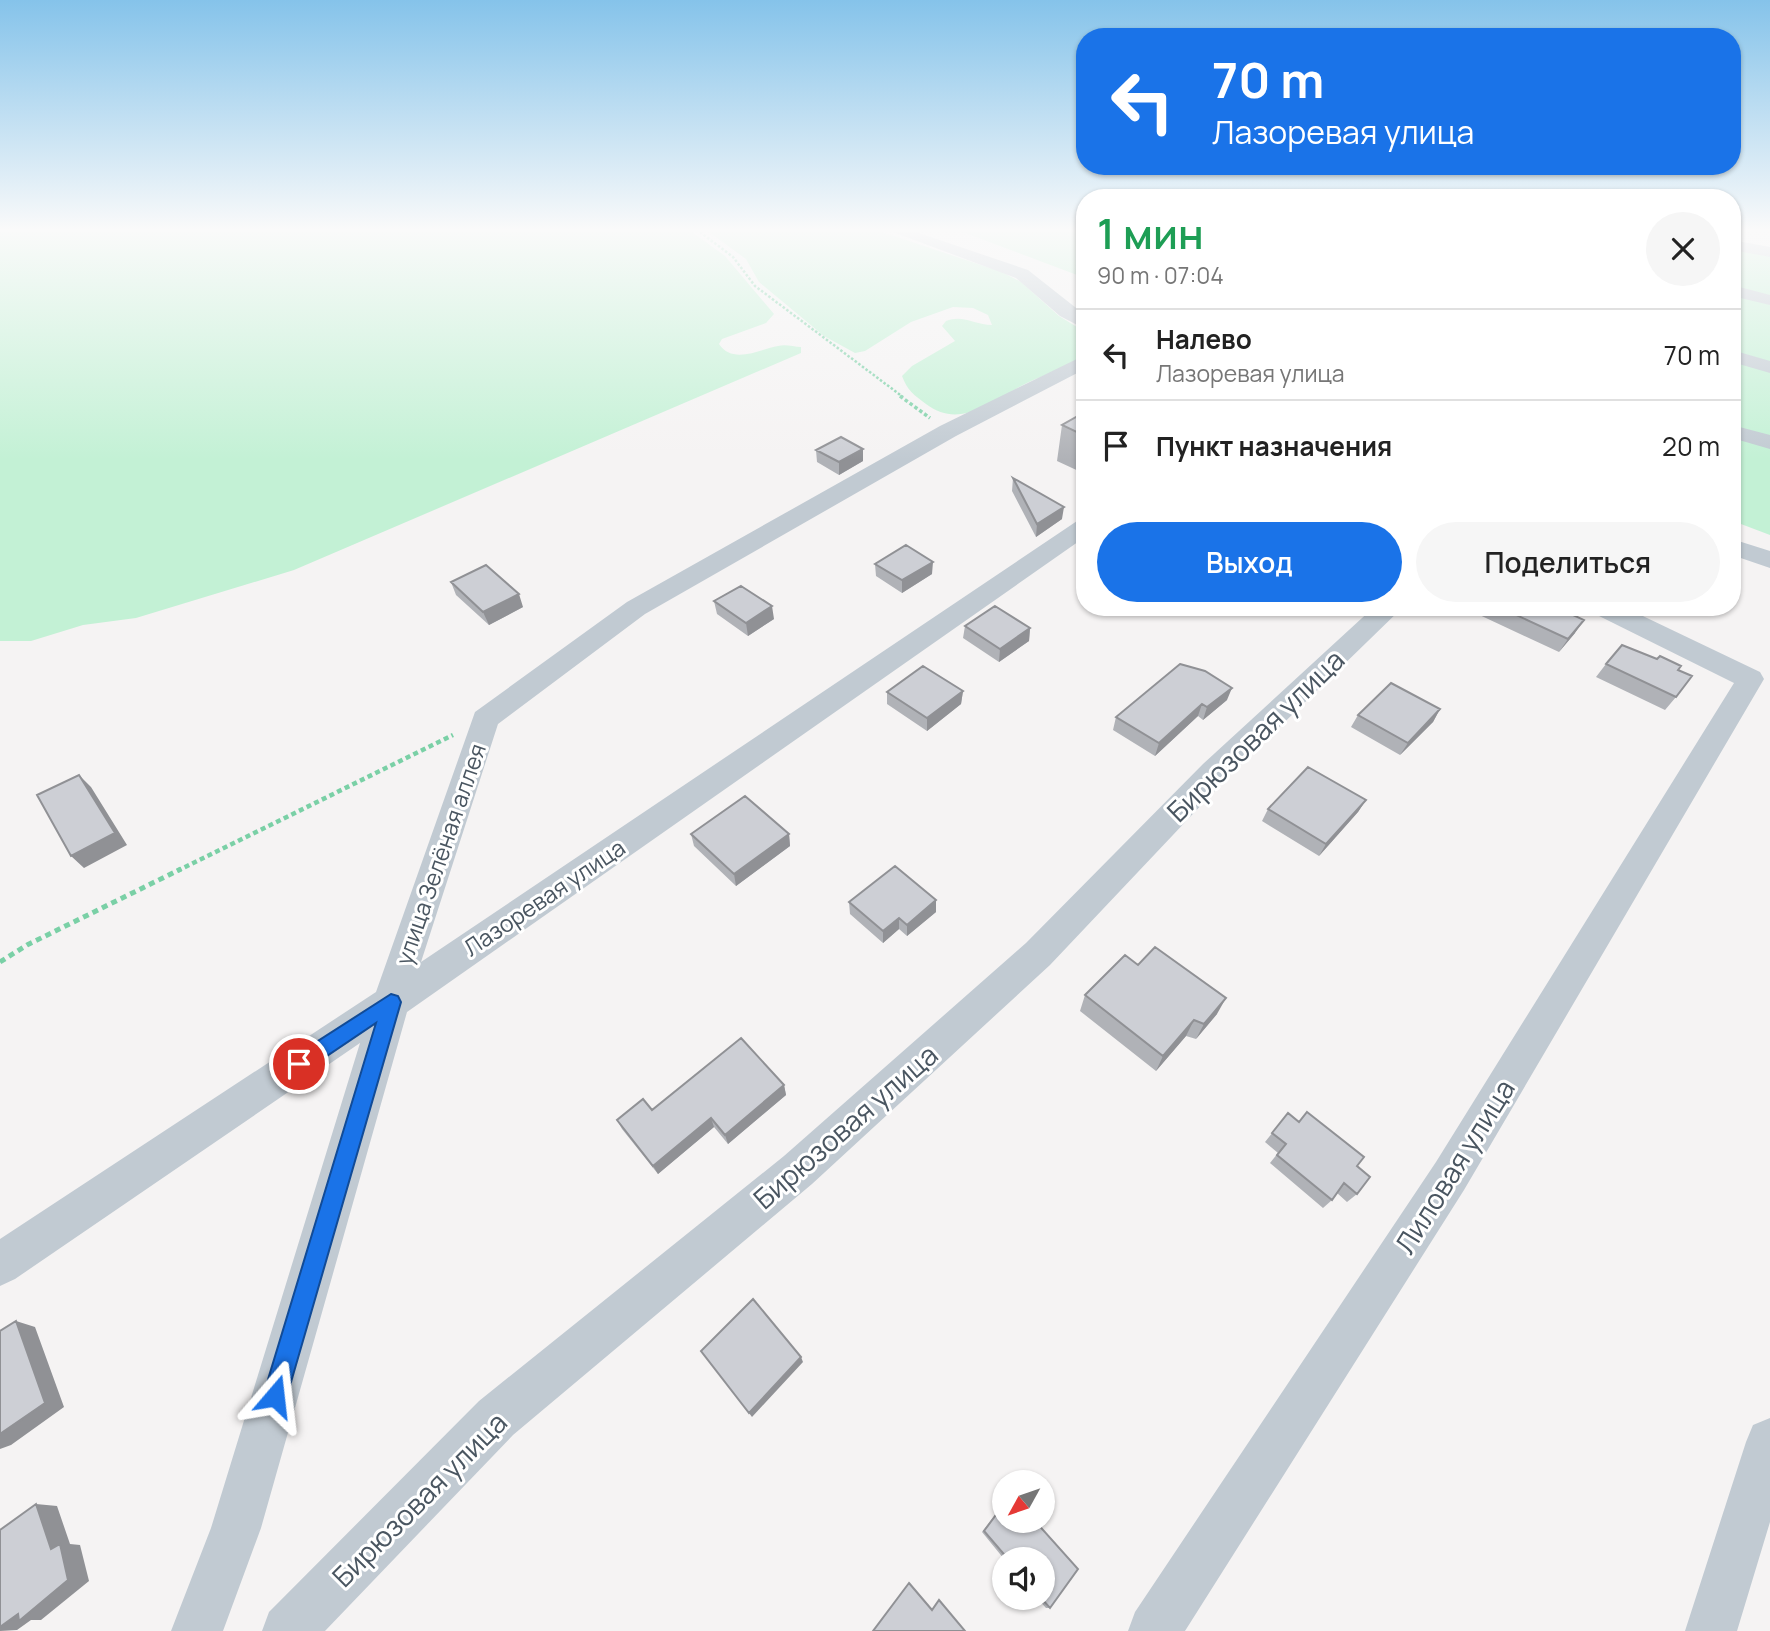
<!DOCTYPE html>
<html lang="ru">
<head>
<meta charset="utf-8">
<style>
  :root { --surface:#fff; --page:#f6f6f6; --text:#222; --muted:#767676; --line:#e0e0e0; --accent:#1a73e8 }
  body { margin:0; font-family:Manrope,sans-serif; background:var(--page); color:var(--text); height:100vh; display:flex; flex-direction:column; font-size:26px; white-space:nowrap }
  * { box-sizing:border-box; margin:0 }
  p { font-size:23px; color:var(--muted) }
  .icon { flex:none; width:38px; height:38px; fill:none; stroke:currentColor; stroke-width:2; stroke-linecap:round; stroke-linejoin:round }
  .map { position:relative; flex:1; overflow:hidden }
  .panel { position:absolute; left:1076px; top:189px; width:665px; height:427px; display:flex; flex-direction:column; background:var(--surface); border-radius:28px; box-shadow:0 2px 5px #0004 }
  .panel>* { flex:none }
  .guide { position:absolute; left:1076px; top:28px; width:665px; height:147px; border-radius:28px; box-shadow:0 2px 5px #0004; background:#1a73e8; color:#fff; overflow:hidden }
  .needle { width:46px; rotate:230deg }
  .buttons { position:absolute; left:992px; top:1470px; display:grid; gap:14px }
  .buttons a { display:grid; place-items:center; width:63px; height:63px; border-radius:50%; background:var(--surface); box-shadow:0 2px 5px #0004; font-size:35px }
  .pin { position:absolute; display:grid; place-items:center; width:60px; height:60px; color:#fff; margin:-30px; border:4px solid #fff; border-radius:50%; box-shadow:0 2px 7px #0007 }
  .me { position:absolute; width:77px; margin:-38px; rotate:17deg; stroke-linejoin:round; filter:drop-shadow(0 0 5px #0008) }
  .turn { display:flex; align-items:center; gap:24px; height:147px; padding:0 21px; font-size:32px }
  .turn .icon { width:91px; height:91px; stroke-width:2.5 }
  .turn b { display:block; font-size:49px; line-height:60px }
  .round { display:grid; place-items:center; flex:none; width:74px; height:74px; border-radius:37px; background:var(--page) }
  .head { display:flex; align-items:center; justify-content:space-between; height:119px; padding:0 21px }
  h1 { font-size:42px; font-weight:600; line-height:52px; color:#1e9e55 }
  .cta { display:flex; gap:14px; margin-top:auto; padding:14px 21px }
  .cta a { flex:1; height:80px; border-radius:42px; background:var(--accent); color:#fff; font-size:28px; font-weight:600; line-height:80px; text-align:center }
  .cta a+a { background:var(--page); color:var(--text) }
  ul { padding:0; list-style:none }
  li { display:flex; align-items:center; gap:21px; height:91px; padding:0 21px; border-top:2px solid var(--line) }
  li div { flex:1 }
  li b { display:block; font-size:26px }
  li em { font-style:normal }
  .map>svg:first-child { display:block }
</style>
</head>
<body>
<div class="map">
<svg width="1770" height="1631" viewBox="0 0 1770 1631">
  <rect width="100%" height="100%" fill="#f5f3f3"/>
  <path fill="#c3f1d5" d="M0 232H692L725 256 774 314 766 323 722 339 719 344C733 365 760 349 778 346 786 344 794 347 801 347V353L294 570 136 618 83 625 31 641H0Z
    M709 232H882L1002 272 1021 282 1059 316 1085 332V355C1067 369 1047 373 1027 383 994 399 961 431 926 404 914 395 907 390 902 376L912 366 955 341 942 326 946 321C963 314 975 325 992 325L988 315 973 308 953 307 911 322 865 351 855 353 824 336 759 282 746 259Z
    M963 232H1085V278Z
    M1732 245 1770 252V535L1733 521Z"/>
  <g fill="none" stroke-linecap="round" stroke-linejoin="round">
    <path stroke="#7ad0a6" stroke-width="2.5" stroke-dasharray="2.5 2" stroke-linecap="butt" d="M700 232 733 257 755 286 903 397"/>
    <path stroke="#7ad0a6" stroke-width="3.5" stroke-dasharray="3.5 2.5" stroke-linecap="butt" d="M900 396 930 418"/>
    <path stroke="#7ad0a6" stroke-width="4.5" stroke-dasharray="5 3.5" stroke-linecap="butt" d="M177 871 453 735"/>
    <path stroke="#7ad0a6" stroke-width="5" stroke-dasharray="6 4.5" stroke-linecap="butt" d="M0 962 27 945 181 869"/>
    <path fill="#c1cad2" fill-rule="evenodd" d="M893 232H916L1028 270 1085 315V329L1060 316 1016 278Z
      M1732 240 1770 247V257L1732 250Z
      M1732 285 1770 295V305L1732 296Z
      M1732 350 1770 361V373L1732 362Z
      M1085 355V369L956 436 645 614 498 724 421 962 1077 521 1085 519V537L407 1012 261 1528 223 1631H171L211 1528 360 1043 15 1279 0 1286V1239L376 992 475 712 627 602 940 426Z
      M1732 425 1770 435V449L1732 438Z
      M1732 539 1770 551V568L1732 555Z
      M1374 607H1403L1225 780 1050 965 812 1184 513 1435 325 1631H262L269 1612 479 1401 784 1156 1026 943 1203 764Z
      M1589 607H1624L1760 672 1764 679 1464 1190 1185 1631H1128L1135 1612 1436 1162 1734 683 1593 613Z
      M1770 1418V1522L1737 1631H1685L1746 1442 1753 1425Z"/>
  </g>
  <path fill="#b0b2b7" d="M1085 412V474L1057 461 1062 425Z
    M863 449V461L839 475 817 462 816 450Z
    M1013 478 1062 519 1036 537 1012 491Z
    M875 564 932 574 902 593 876 576Z
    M451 582 523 607 489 625 456 595Z
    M714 601 774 619 748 636 717 614Z
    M1473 607H1556L1575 633 1559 652 1471 611Z
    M965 626 1030 628 1029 641 999 662 963 638Z
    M1606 664 1678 670 1676 697 1665 710 1596 677Z
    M963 691 961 704 927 731 887 704V692Z
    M1227 700 1203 720 1198 716 1155 756 1113 730 1116 717Z
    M1440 709 1433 722 1400 755 1351 727 1358 715Z
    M1366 800 1358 812 1319 856 1262 821 1268 809Z
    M691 834H789L790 846 736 886 694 846Z
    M849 902 936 912 907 936 899 929 883 943 850 914Z
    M1138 965 1217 1014 1196 1039 1186 1036 1156 1071 1080 1011 1085 995Z
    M784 1085 786 1095 728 1144 714 1127 658 1174 622 1129 617 1120 652 1110Z
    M1288 1113 1357 1166V1194L1347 1202 1337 1193 1332 1200 1323 1208 1270 1163 1278 1153 1265 1142Z
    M1004 1503V1521H1035L1078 1569 1050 1608H1046L1037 1598H1043V1559H1004L982 1532Z"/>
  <path fill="#909195" d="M863 449V461L839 475V462Z
    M1064 507 1062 519 1036 537 1037 524Z
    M933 562 932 574 902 593V580Z
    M519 594 523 607 489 625 483 612Z
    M772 606 774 619 748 636 746 623Z
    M1584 620 1575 633 1559 652 1568 639Z
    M1030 628 1029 641 999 662 1000 649Z
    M1232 688 1227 700 1203 720 1207 707Z
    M963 691 961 704 927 731V718Z
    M1202 704 1198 716 1155 756 1159 743Z
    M1440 709 1433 722 1400 755 1408 743Z
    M79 775 91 787 127 845 84 868 71 856Z
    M1366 800 1358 812 1319 856 1326 844Z
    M789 834 790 846 736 886 734 874Z
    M936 900V912L907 936V925Z
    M899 918V929L883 943V931Z
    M1226 998 1217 1014 1196 1039 1204 1024Z
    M1194 1020 1186 1036 1156 1071 1163 1056Z
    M784 1085 786 1095 728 1144 725 1135Z
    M711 1118 714 1127 658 1174 653 1166Z
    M16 1321 35 1327 64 1407 11 1445 0 1449V1434Z
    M801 1357 803 1362 752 1417 749 1413Z
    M36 1504 57 1506 70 1544 80 1545 89 1581 41 1620H31L17 1630 0 1631V1627L51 1549Z"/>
  <path fill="#cdcfd5" stroke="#909195" stroke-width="2" d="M1085 412V436L1062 425Z
    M841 437 863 449 839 462 816 450Z
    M1013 478 1064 507 1037 524Z
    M906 545 933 562 902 580 875 564Z
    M486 565 519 594 483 612 451 582Z
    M741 586 772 606 746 623 714 601Z
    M995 606 1030 628 1000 649 965 626Z
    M1499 607H1556L1584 620 1568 639Z
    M1622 645 1657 659 1660 656 1681 666 1678 670 1692 676 1676 697 1606 664Z
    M1180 664 1205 671 1232 688 1207 707 1202 704 1159 743 1116 717Z
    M923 666 963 691 927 718 887 692Z
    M1391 683 1440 709 1408 743 1358 715Z
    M1308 767 1366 800 1326 844 1268 809Z
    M79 775 115 833 71 856 37 795Z
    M745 796 789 834 734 874 691 834Z
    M895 866 936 900 907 925 899 918 883 931 849 902Z
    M1155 947 1226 998 1204 1024 1194 1020 1163 1056 1085 995 1125 955 1138 965Z
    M741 1038 784 1085 725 1135 711 1118 653 1166 617 1120 643 1099 652 1110Z
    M1307 1112 1364 1157 1357 1166 1370 1177 1357 1194 1344 1183 1332 1200 1277 1155 1286 1144 1272 1133 1288 1113 1299 1122Z
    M753 1299 801 1357 749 1413 701 1351Z
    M16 1321 45 1403 0 1434V1331Z
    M36 1504 51 1549 60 1544 68 1580 19 1621 18 1614 0 1627V1530Z
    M1004 1504V1521H1035L1078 1569 1050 1608 1041 1598H1043V1559H1008L984 1531Z
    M909 1583 932 1610 939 1600 965 1631H873Z"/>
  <linearGradient id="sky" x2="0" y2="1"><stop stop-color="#85c3ea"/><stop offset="0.5" stop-color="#fafafa"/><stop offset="1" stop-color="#fafafa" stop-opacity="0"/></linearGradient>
  <rect width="1770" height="460" fill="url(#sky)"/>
  <path fill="#1a73e8" stroke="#114b97" stroke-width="2" d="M391 994 398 996 401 1002 287 1396 283 1405 275 1408 267 1405 263 1396 376 1023 306 1070 299 1073 293 1070 290 1064 293 1057Z"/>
  <g text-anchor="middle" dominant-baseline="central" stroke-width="6" stroke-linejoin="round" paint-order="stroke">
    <g font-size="23" fill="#4a5661" stroke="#fff">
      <text transform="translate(440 854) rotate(-71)">улица Зелёная аллея</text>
      <text transform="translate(544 897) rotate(-34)">Лазоревая улица</text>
    </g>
    <g font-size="28" fill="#4a5661" stroke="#fff">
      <text transform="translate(1255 735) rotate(-44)">Бирюзовая улица</text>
      <text transform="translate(845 1126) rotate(-41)">Бирюзовая улица</text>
      <text transform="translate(1454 1166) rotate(-58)">Лиловая улица</text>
      <text transform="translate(419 1499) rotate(-45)">Бирюзовая улица</text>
    </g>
  </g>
</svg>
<div class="buttons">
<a><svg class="needle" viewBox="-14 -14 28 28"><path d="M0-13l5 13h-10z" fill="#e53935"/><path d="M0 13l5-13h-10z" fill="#767676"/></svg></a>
<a><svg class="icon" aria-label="sound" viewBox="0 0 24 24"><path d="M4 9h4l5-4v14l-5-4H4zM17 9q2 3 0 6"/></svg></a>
</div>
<div class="pin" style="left:299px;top:1064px;background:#d93025"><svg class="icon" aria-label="arrive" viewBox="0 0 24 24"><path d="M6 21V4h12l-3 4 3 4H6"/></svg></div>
<svg class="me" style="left:275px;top:1396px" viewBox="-20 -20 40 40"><path d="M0-17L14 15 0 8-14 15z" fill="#1a73e8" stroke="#fff" stroke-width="4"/></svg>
<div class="guide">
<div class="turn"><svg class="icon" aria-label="left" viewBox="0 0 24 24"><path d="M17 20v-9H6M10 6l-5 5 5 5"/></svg><div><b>70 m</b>Лазоревая улица</div></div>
</div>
<section class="panel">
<div class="head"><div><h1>1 мин</h1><p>90 m · 07:04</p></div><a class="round"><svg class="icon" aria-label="close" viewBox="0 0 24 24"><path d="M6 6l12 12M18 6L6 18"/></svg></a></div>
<ul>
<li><svg class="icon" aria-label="left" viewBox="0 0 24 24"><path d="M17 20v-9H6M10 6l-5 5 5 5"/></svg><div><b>Налево</b><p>Лазоревая улица</p></div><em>70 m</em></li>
<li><svg class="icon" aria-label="arrive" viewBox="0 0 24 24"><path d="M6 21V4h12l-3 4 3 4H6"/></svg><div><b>Пункт назначения</b></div><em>20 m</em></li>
</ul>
<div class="cta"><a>Выход</a><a>Поделиться</a></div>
</section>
</div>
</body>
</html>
